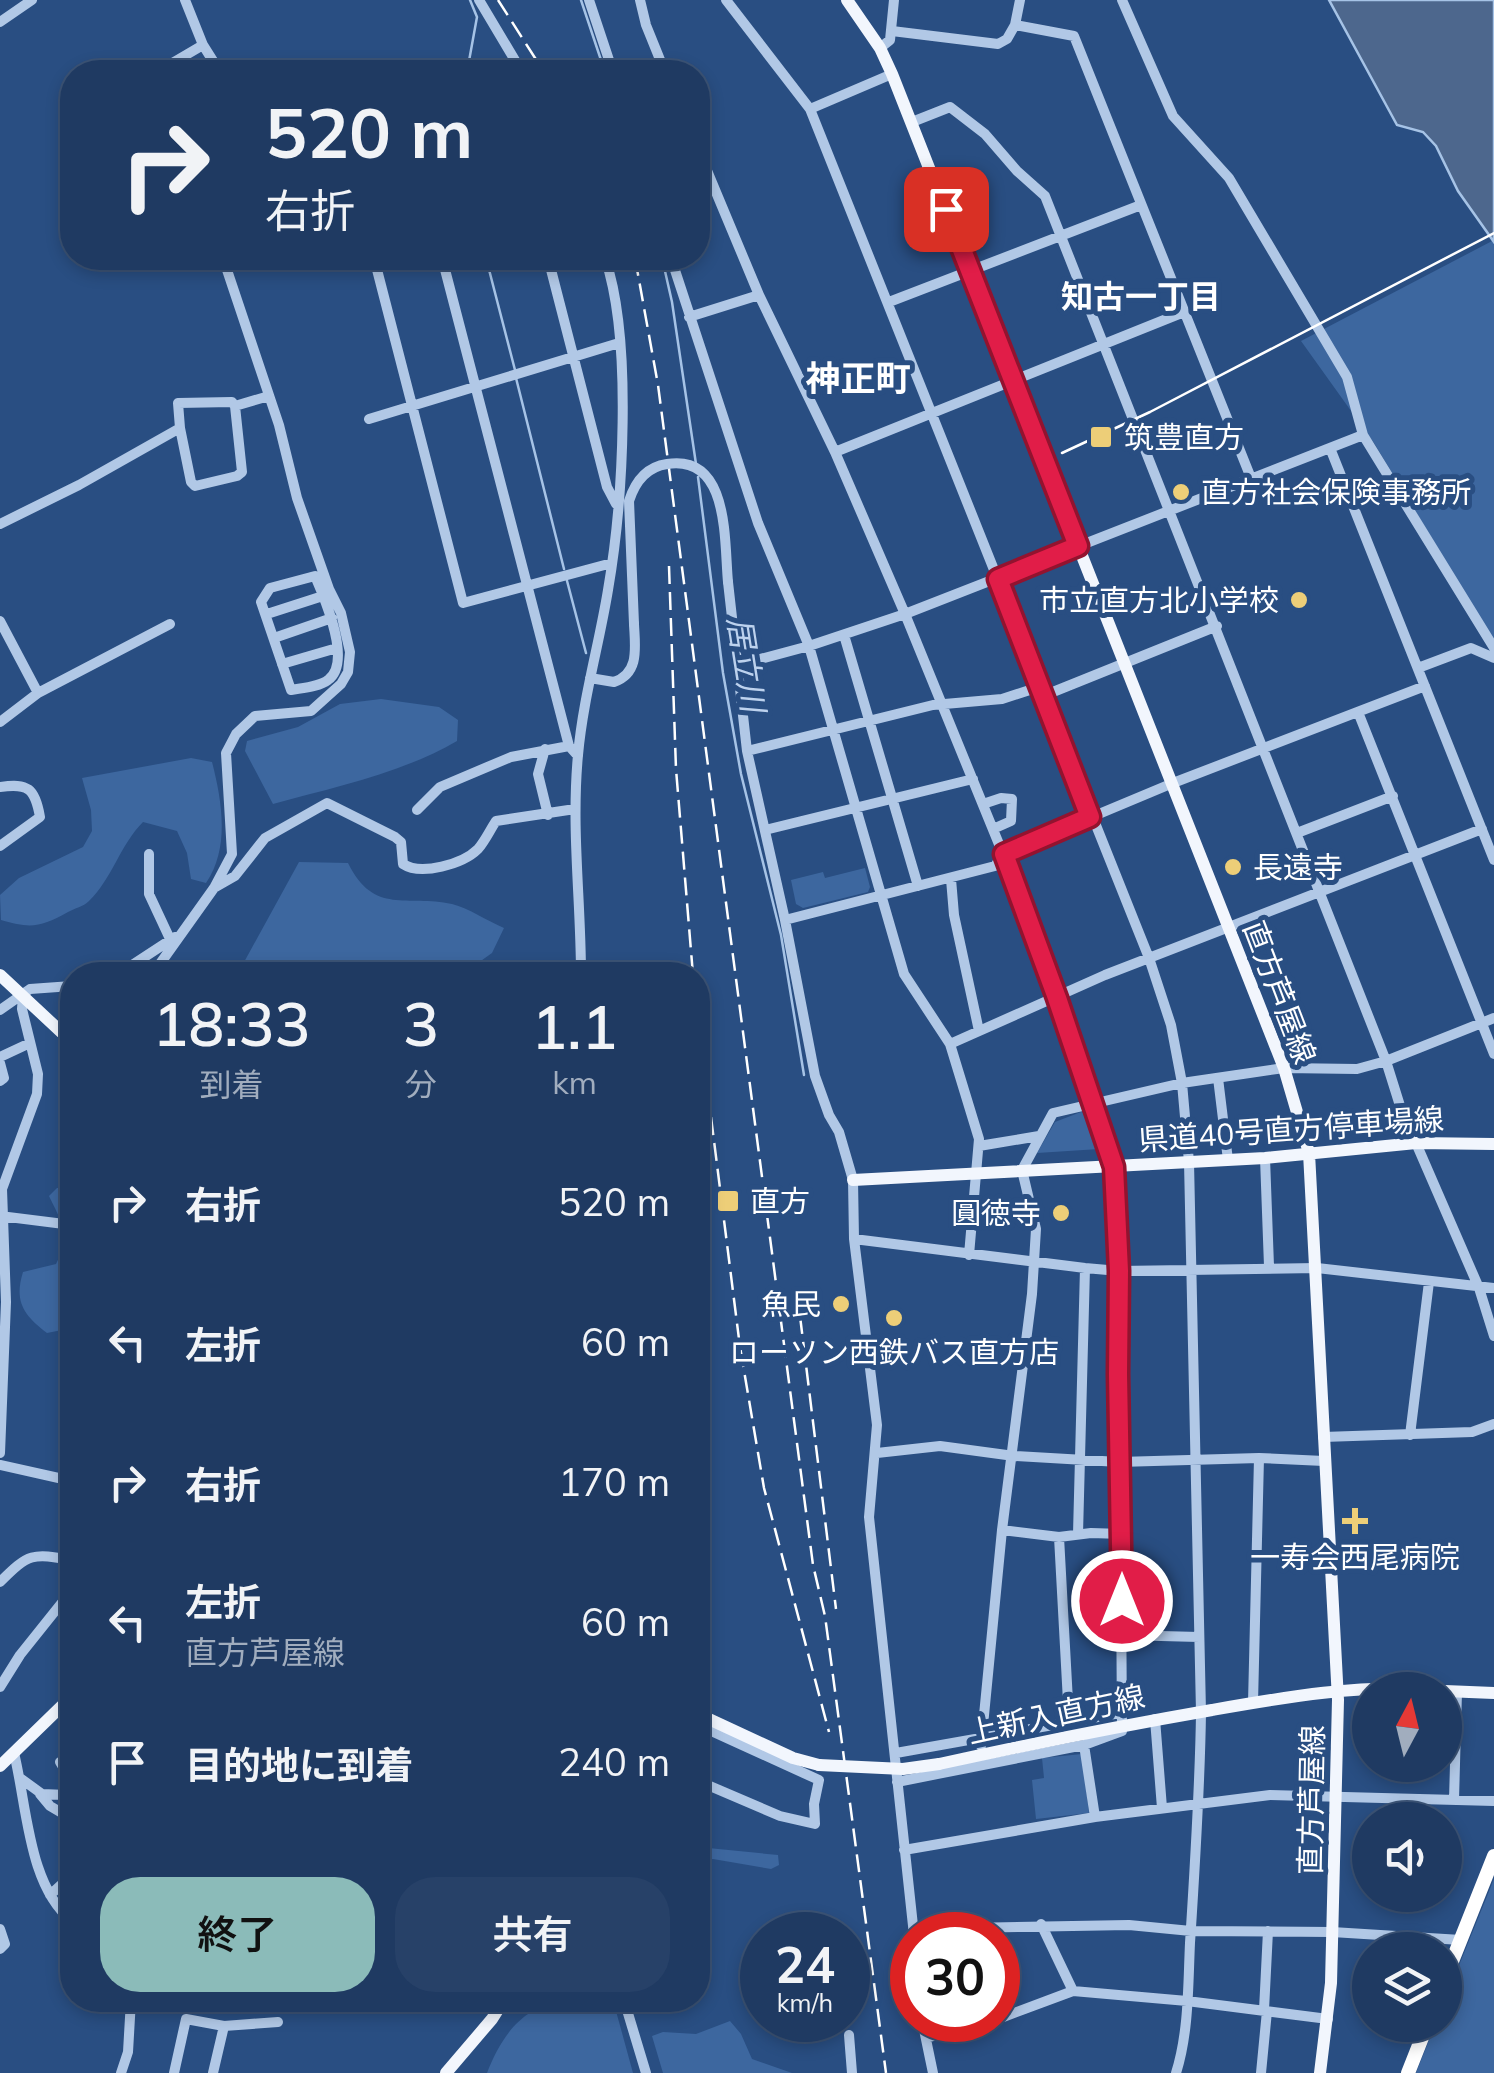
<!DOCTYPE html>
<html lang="ja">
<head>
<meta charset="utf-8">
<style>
  :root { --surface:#1f3a62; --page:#274168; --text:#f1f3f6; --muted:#a1adbe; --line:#3c5477; --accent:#8bbbb9 }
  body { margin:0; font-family:Mulish,"Noto Sans JP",sans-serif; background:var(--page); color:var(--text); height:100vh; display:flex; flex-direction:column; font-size:38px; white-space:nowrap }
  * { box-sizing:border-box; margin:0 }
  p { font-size:32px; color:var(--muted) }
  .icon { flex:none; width:55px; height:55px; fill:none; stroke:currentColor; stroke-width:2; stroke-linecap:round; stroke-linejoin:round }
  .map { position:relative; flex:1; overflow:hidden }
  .sheet { position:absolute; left:60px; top:962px; width:650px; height:1050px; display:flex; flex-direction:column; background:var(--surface); border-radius:40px; box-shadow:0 5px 15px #0003,0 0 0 2px var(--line) }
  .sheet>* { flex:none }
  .hud { position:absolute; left:60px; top:60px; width:650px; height:210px; border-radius:40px; box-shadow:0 5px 15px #0003,0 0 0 2px var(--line); background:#1f3a62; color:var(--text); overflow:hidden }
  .needle { width:65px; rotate:7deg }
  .buttons { position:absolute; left:1352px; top:1672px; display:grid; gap:20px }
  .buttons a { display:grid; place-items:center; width:110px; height:110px; border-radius:50%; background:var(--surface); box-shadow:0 5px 15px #0003,0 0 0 2px var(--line); font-size:50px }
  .speed { position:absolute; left:740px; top:1912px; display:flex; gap:20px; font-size:50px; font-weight:700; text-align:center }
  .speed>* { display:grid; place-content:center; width:130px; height:130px; border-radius:50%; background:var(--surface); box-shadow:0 5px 15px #0003,0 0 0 2px var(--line); line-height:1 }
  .speed small { font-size:25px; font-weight:400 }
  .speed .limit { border:15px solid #d22; background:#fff; color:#111 }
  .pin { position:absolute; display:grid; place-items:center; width:85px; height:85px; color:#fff; margin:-42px; border-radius:20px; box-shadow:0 5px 15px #0006 }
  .me { position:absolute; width:110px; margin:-55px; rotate:0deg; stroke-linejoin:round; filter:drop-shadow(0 0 8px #0008) }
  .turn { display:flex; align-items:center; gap:35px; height:210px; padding:0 40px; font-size:45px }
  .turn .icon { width:130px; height:130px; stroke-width:2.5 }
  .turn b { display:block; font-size:70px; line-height:85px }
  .eta { display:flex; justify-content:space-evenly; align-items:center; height:170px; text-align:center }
  .eta b { font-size:60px; font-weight:600; line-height:70px }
  .cta { display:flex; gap:20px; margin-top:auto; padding:20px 40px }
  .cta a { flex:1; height:115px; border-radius:40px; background:var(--accent); color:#111; font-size:40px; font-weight:600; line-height:115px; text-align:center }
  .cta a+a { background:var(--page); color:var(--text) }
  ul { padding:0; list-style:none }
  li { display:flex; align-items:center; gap:30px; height:140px; padding:0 40px }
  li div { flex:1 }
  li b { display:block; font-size:38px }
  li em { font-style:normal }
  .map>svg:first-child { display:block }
</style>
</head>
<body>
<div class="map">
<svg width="1494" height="2073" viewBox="0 0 1494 2073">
  <rect width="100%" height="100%" fill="#294e82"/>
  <path fill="#3d679f" d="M1494 240V641L1374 443 1301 341Z
    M381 699 439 707 458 720 457 741C402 773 335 787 273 804L245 751 247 741 298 727 340 704Z
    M191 758 212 762C222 801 230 848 206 883L191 879 187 853 177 831 143 822C120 845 112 879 89 901 83 907 75 908 68 912 41 927 31 929 1 920L0 895 19 878 83 847 92 831 91 810 82 778Z
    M299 862 348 863C374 916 407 894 452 904 469 908 487 921 504 928L492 953 461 975H237Z
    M865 868 870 887 868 892 803 908 796 904 791 880 823 872 825 878Z
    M1081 1112 1090 1114 1099 1149 1037 1153 1055 1122Z
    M72 1187V1318L67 1329 47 1333C23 1315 14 1301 23 1272L56 1264C71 1235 63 1225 49 1196L57 1188Z
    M1082 1754 1089 1813 1036 1819 1032 1780 1044 1778 1042 1758Z
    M698 1847 778 1855 779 1865 771 1869 713 1859 698 1861Z
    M1494 1879V2073H1416L1435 2025H1445V2000Z
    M567 2000 590 2001 616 2011 633 2073H487C502 2035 523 2005 567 2000Z
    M730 2021 741 2034 752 2059 792 2073H663L652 2036 663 2032 696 2034Z"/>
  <path fill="#4d678d" stroke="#a6c3e6" stroke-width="2.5" d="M1329 0H1494V242L1458 191 1436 146 1423 132 1397 125Z"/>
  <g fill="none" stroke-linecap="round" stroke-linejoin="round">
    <path stroke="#a6c3e6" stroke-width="2.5" d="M581 0 605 72
      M467 72 477 17 470 0
      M486 258 515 370
      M662 258 672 302 696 464
      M516 378 564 569
      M698 477 723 673 741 774 781 935 804 1075
      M566 577 586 653"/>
    <path stroke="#b1c8e6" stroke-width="10" d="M185 0 203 45 220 72
      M479 0 522 72
      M589 0 613 72
      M640 0 646 25 665 72
      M726 0 810 109 1149 958 1171 1025 1182 1083 1189 1162 1201 1712C1200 1789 1195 1866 1190 1943 1188 1985 1189 2032 1176 2073
      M1020 0 1015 25 1074 36 1251 478
      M1122 0 1173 116 1229 178 1347 377 1363 435 1494 648
      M0 22 32 0
      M892 31 998 44 1007 39 1015 25
      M880 48 890 40 894 0
      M157 72 203 45
      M810 109 892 74
      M912 122 950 107 985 134 1017 171 1045 196 1386 1061 1412 1144
      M72 126 66 134 72 150
      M698 149 759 295 835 452 905 614 1003 854 1057 998 1114 1167 1119 1271 1122 1731 1084 1745 897 1782
      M374 258 463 603 612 563
      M442 258 569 746 578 756
      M548 258 607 487 616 504
      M671 258 758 523 809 646 904 974 950 1044 979 1139 969 1255
      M889 302 1141 205
      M689 317 759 295
      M369 419 619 343
      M180 428 191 482 195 486 237 476 242 472 235 406
      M1330 448 1494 860
      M835 452 1184 312
      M0 524 79 485 180 428 178 403 232 402 235 406 269 396
      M315 576C324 597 353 662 328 680 319 687 302 688 291 690L261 602 270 588Z
      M728 582 747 751 785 920 815 1076 829 1115 839 1132 853 1180 854 1239 877 1425 869 1517 914 1935
      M267 614 326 595
      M0 621 38 693
      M844 635 918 886
      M274 638 332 618
      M282 664 337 648
      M738 665 809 646 905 614 1363 435
      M1418 668 1471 648 1494 658
      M590 678 614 682C640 673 635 647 634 624
      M1043 696 1217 626
      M1358 712 1494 1054
      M0 722 38 693 170 624
      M545 749 538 774 548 815
      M747 751 933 705 1002 699 1039 687
      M0 787C28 783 35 788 40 817L0 846
      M983 804 1001 798 1012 799 1011 821 993 829
      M417 810 440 787 511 757 569 746
      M765 830 973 779
      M1297 833 1393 796
      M149 854V894L170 939
      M951 879 954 915 979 1031
      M214 888 235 876 265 838 327 803 395 837 401 842 403 864C421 876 463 864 478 849 485 841 490 830 496 821L575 809
      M785 920 995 866 1003 854 1173 783 1425 686
      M117 975 175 937
      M152 975 214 888 232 854 226 753 236 734 255 716 311 711 341 684 348 672 350 652 341 613 329 589 297 498 279 425 223 258
      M581 975C581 901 571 829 578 755 583 699 599 645 608 590 623 503 633 340 605 258
      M0 1010 30 989 72 986
      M950 1044 1105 975 1482 829
      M0 1057 30 1043
      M0 1063 4 1078 0 1081
      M1218 1078 1228 1160
      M1416 1143 1479 1288 1494 1336
      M979 1146 1039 1136
      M1265 1158 1269 1266
      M0 1216 72 1225
      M854 1239 1085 1268 1119 1271 1317 1268 1494 1288
      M1410 1435 1429 1282
      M1323 1437 1472 1432 1494 1424
      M0 1453 6 1302 2 1189 37 1094 38 1074 22 1009 23 996
      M877 1453 940 1446 1014 1456 1119 1462 1259 1458 1324 1461
      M0 1465 72 1481
      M1002 1530 1059 1537 1091 1533 1122 1534
      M1078 1534 1085 1268
      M1059 1537 1069 1720
      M0 1582C29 1553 32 1553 72 1560
      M1123 1635 1199 1637
      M0 1687 20 1655 72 1590
      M1253 1703 1259 1458
      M1155 1719 1162 1808
      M698 1725 819 1780 814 1804 815 1824 780 1816 698 1781
      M1084 1745 1095 1817
      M981 1746 1002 1530 1032 1294 1036 1229 1022 1170 1053 1113 1182 1083 1284 1068 1357 1069 1386 1061 1494 1018
      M14 1753C27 1805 28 1886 72 1921
      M896 1753 1120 1713
      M20 1778 42 1794 67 1795 72 1782 60 1762 72 1759
      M40 1794 50 1806 72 1819
      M1454 1800 1457 1692
      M904 1850 1095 1817 1270 1795 1494 1801
      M50 1895 72 1875
      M1041 1924 1073 1991
      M0 1929 5 1944 0 1949
      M913 1929 1129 1925 1191 1931 1332 1932 1461 1940
      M624 2000 646 2073
      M1264 2010 1268 1931
      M998 2019 1073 1991 1187 2001 1328 2019
      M922 2020 933 2073
      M224 2026 278 2022
      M849 2035 852 2073
      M926 2038 992 2020
      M121 2073 128 2052 131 2000
      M174 2073 186 2019 224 2026 213 2073
      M1261 2073 1267 2011"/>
    <path stroke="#f2f6fd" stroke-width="12" d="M847 0 880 48 892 74 1284 1068 1309 1153 1338 1700 1331 1983 1320 2073
      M0 975 72 1042
      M853 1180 1265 1158 1416 1143 1494 1144
      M1445 1691 1494 1693
      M698 1714 793 1758 819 1765
      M939 1764C1030 1744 1120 1726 1212 1710 1286 1697 1359 1684 1434 1690
      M0 1766 72 1696
      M446 2073 492 2019 504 2000"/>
    <path stroke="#fff" stroke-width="14" d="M1445 1979 1494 1856
      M1408 2073 1427 2025"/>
    <path stroke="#fff" stroke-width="2.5" d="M1062 453 1150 412 1494 233"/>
    <path stroke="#fff" stroke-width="2.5" stroke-dasharray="18 8" stroke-linecap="butt" d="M498 0 544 72
      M635 258 658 385 813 1565 825 1616 886 2073
      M669 566 676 769 693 975
      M698 1014 740 1347 764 1488 829 1732
      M800 1316 836 1609"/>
    <path stroke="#b1c8e6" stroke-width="10" d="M634 624 629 501C635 482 646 467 667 464 730 454 724 541 728 582"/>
    <path stroke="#f2f6fd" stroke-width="12" d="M819 1765 903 1769 939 1764"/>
  </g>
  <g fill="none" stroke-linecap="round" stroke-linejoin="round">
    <g stroke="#92132f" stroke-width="25">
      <path id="route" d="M946 209 1078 546 998 579 1090 817 1004 854 1057 998 1114 1167 1119 1271 1118 1374 1122 1601"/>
    </g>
    <use href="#route" stroke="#e11d48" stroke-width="18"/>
  </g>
  <g fill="#edce78" stroke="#294e82" stroke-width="4">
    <rect x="1089" y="425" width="24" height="24" rx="5"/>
    <circle cx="1181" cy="492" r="10"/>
    <circle cx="1299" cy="600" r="10"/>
    <circle cx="1233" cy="867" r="10"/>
    <rect x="716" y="1189" width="24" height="24" rx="5"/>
    <circle cx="1061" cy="1213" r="10"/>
    <circle cx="841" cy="1304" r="10"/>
    <circle cx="894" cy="1318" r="10"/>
    <path d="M1350 1506h10v10h10v10h-10v10h-10v-10h-10v-10h10z"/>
  </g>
  <g text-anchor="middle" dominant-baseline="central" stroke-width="10" stroke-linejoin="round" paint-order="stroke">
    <g font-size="30" fill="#fff" stroke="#294e82" text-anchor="start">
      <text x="1124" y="437">筑豊直方</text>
      <text x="1201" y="492">直方社会保険事務所</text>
      <text x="1279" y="600" text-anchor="end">市立直方北小学校</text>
      <text x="1253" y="867">長遠寺</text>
      <text x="750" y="1201">直方</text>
      <text x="1041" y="1213" text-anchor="end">圓徳寺</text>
      <text x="821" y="1304" text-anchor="end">魚民</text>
      <text x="894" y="1352" text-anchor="middle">ローソン西鉄バス直方店</text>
      <text x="1355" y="1557" text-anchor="middle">一寿会西尾病院</text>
    </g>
    <g font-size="30" fill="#fff" stroke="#294e82">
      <text transform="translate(1280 992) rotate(69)">直方芦屋線</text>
      <text transform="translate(1291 1129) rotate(-4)">県道40号直方停車場線</text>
      <text transform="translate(1056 1714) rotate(-12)">上新入直方線</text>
      <text transform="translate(1311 1800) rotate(-89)">直方芦屋線</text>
    </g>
    <g font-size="32" font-weight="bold" fill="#fff" stroke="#294e82">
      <text x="1141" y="296">知古一丁目</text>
    </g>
    <g font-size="32" font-style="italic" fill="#bdd2ee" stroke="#294e82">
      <text transform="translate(747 664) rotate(81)">居立川</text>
    </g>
    <g font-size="35" font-weight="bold" fill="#fff" stroke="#294e82">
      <text x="858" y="378">神正町</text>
    </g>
  </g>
</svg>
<div class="buttons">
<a><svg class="needle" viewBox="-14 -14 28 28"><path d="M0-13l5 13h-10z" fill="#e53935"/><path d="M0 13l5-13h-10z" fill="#a1adbe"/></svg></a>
<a><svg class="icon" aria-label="sound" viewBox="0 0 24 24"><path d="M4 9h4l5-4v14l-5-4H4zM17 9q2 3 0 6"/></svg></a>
<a><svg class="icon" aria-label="layers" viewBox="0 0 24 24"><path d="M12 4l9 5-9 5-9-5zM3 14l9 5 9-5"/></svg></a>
</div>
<div class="speed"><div>24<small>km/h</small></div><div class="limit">30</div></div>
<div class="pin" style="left:946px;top:209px;background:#d93025"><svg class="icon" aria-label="arrive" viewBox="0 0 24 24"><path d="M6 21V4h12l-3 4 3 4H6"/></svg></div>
<svg class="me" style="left:1122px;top:1601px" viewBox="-20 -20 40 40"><circle r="17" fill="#e11d48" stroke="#fff" stroke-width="3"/><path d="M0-11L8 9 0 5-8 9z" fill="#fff"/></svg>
<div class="hud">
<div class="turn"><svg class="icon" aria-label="right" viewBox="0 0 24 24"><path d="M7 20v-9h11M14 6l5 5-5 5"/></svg><div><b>520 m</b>右折</div></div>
</div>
<section class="sheet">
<div class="eta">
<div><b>18:33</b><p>到着</p></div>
<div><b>3</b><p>分</p></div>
<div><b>1.1</b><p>km</p></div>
</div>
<ul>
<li><svg class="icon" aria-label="right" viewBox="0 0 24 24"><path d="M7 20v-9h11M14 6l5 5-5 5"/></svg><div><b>右折</b></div><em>520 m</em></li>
<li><svg class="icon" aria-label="left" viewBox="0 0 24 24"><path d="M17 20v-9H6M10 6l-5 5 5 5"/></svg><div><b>左折</b></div><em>60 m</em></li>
<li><svg class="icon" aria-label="right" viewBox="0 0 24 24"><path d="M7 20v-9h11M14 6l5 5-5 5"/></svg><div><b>右折</b></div><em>170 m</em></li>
<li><svg class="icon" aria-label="left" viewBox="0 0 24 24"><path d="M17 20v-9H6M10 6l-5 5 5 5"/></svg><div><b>左折</b><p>直方芦屋線</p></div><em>60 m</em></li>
<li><svg class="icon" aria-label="arrive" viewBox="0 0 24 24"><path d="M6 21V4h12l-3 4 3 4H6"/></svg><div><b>目的地に到着</b></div><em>240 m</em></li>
</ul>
<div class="cta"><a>終了</a><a>共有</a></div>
</section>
</div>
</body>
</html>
